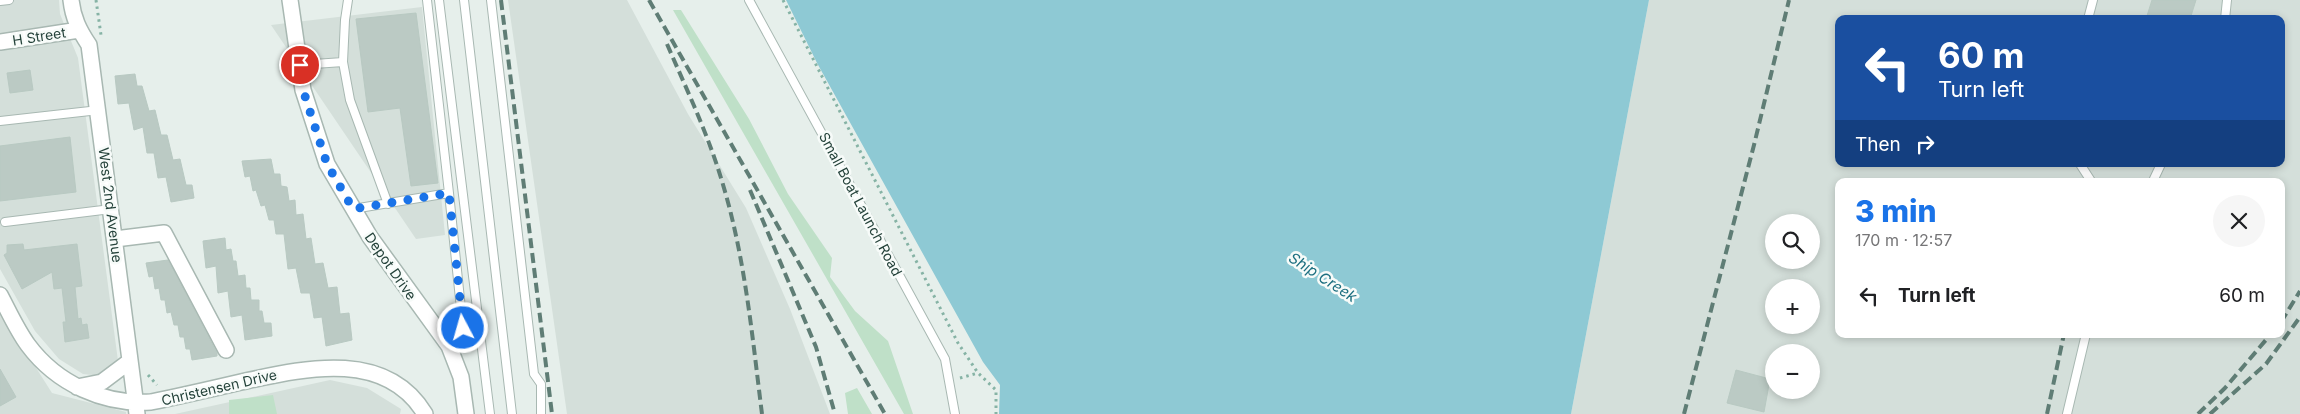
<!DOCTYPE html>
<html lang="en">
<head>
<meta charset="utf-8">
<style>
  :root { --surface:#fff; --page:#f6f6f6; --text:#202124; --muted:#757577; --accent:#1a73e8 }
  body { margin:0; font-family:Inter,sans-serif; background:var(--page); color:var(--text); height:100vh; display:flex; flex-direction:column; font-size:19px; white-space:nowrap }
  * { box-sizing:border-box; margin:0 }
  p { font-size:16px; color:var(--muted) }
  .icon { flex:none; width:28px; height:28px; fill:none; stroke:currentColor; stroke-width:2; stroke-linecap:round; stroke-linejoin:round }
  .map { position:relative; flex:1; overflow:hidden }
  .side { position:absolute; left:1835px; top:178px; width:450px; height:160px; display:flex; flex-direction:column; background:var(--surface); border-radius:10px; box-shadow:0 2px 8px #0003 }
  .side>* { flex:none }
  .hud { position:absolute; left:1835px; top:15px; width:450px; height:152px; border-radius:10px; box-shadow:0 2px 8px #0003; background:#1a4fa0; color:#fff; overflow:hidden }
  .controls { position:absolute; left:1765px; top:214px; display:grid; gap:10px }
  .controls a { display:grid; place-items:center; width:55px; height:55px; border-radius:50%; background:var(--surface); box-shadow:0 2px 8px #0003; font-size:25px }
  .pin { position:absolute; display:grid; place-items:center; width:42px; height:42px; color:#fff; margin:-21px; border:2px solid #fff; border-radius:50%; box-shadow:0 1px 5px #0007 }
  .me { position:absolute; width:55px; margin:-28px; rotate:354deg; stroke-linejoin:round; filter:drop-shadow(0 0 4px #0008) }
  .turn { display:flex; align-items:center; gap:18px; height:105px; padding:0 20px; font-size:22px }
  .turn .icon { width:65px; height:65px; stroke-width:2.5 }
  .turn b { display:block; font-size:35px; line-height:42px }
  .then { display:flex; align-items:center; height:48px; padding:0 20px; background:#0003; gap:10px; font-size:19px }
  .round { display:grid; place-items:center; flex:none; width:52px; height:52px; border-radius:26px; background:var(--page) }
  .summary { display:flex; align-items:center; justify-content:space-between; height:85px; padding:0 20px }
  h1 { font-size:30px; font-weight:800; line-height:38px; color:var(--accent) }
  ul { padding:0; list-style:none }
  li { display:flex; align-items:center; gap:15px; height:65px; padding:0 20px }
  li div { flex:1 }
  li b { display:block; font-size:19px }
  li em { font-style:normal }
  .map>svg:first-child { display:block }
</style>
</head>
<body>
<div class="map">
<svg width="2300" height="414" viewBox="0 0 2300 414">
  <rect width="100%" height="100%" fill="#e6efeb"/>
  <path fill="#d4dfda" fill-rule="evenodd" d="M0 0H59L60 14 78 58 118 361 101 376 83 374 59 359 35 331 0 269Z
    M508 0H627L688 114 746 208 790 309 830 414H567Z
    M1649 0H2300V414H1571ZM1839 19H2281V164H1839ZM1839 181H2281V334H1839ZM1774 222H1811V260H1774ZM1774 288H1811V325H1774ZM1774 352H1811V390H1774Z
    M422 7 445 235 416 239 271 25Z
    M0 311 52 393 126 412V414H0Z
    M330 380 367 388 401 409 400 414H175Z"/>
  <path fill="#bfe0c8" d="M673 10H681L749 119 788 194 832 258 830 277 855 311 888 341 913 414H904Z
    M857 388 872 414H848L845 393Z
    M273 395 277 414H229V400Z"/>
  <path fill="#8ec9d4" d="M786 0H1649L1571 414H999L1000 385 983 362 817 63Z"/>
  <path fill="#bbcac4" stroke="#b8c9c2" d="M2152 0H2196L2190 19H2146Z
    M416 13 438 183 411 186 400 108 368 112 356 19Z
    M30 70 33 90 10 93 7 73Z
    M135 74 137 86H142L149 111 155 110 161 135H167L173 160 180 159 186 185H192L194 198 171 202 166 177 158 178 154 153H147L143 127 134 130 129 103 118 104 115 76Z
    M70 137 76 192 0 201V146Z
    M271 159 274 174H280L281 186 287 187 289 201 295 200 296 215 303 214 306 239 311 238 315 264 323 263 328 288 337 287 340 314 349 313 352 340 326 346 322 317 314 318 310 293H301L296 268 288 269 284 234H276L274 220H269L265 205 261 206 256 190 253 191 250 176 245 177 242 161Z
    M225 238 226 250 231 249 233 261H236L238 276 245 275 246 288H250L251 300H259V311H262L264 323H271L272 336 245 340 242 315 231 317 228 291 218 293 216 266 206 268 203 241Z
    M23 244 24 250 77 244 82 286 75 287 78 319 81 318 82 325 87 324 89 338 65 342 63 322H66L62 288 54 289 52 272 22 289 4 255 7 253V245Z
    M168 260 217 353V356L192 360 190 349H186L184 337H180L178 325H174L171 312 167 313 165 300H161L159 288 155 289 153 276 149 277 146 263Z
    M0 369 16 397 0 406Z
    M1736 370 1770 379 1764 412 1727 403Z"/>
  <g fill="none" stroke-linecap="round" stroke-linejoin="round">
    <g stroke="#a8b8b2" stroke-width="10">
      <path id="service" d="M439 0 490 414
        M464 0 512 414
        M491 0 534 374 541 384V414
        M749 0 945 359 955 414
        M0 1 9 0
        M2088 19 2093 0
        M2225 19 2227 0
        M343 62 345 20 348 0
        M300 65 343 62 350 100 388 204
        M0 121 99 110
        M2080 164 2091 181
        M2153 181 2161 164
        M449 193 463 328
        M353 209 449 193 427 0
        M5 222 111 209
        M2067 414 2086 334"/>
    </g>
    <g stroke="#a8b8b2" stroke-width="18">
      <path id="minor" d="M71 0C73 18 79 30 89 45L137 414
        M290 0 303 90 327 164 370 237 449 346 461 377 466 414
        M0 42 79 30
        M115 239 164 233 226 350
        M0 295C9 312 17 330 28 345 57 384 104 405 151 402 181 396 211 389 241 382 302 369 385 348 425 414
        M77 387 102 382 130 361"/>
    </g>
    <path stroke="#86b3a5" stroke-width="3" stroke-dasharray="2.5 4" stroke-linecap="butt" d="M96 0 101 35
      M783 0 958 343 978 373 996 390V414
      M148 375 157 385
      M960 378 978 373"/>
    <use href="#service" stroke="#fff" stroke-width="8"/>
    <use href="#minor" stroke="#fff" stroke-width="15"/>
    <path stroke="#5f7d75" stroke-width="4" stroke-dasharray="10 5" stroke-linecap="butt" d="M501 0 552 414
      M649 0 885 414
      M667 44C686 88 707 132 721 178 745 255 752 335 762 414
      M750 190 816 347 835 414
      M2281 322 2300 291
      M1684 414 1754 145 1789 0
      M2047 414 2064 334
      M2198 414 2225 388 2271 334
      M2210 414 2266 364 2300 317"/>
  </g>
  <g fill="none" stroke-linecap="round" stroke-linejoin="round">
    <path stroke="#1a73e8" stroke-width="9" stroke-dasharray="0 16.2" d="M300 65 303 90 327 164 353 209 449 193 463 328"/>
  </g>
  <g text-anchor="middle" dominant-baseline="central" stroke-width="5" stroke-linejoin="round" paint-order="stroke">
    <g font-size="14" fill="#24423a" stroke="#f7fbf9">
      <text transform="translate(39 36) rotate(-9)">H Street</text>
      <text transform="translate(861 204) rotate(62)">Small Boat Launch Road</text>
      <text transform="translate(111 205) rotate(83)">West 2nd Avenue</text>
      <text transform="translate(391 266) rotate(55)">Depot Drive</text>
      <text transform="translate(219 387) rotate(-13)">Christensen Drive</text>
    </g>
    <g font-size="15" font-style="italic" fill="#1c6f80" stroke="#f7fbf9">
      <text transform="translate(1323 277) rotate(33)">Ship Creek</text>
    </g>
  </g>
</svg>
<div class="controls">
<a><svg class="icon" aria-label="search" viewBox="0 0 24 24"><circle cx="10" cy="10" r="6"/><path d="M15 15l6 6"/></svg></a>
<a>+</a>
<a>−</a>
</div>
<div class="pin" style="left:300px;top:65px;background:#d93025"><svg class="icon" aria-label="arrive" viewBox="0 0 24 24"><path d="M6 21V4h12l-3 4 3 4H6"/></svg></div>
<svg class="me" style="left:463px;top:328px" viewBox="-20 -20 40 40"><circle r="17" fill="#1a73e8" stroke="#fff" stroke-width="3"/><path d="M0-11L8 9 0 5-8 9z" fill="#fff"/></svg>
<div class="hud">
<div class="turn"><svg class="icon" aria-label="left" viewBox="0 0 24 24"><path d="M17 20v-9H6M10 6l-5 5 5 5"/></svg><div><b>60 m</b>Turn left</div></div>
<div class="then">Then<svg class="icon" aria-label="right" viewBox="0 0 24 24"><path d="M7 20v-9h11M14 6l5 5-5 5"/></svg></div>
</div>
<section class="side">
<div class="summary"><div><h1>3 min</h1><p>170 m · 12:57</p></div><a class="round"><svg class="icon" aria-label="close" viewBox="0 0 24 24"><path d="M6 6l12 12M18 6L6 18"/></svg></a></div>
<ul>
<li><svg class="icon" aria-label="left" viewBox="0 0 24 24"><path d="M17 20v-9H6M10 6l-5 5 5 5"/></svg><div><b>Turn left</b></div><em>60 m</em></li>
</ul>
</section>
</div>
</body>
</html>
